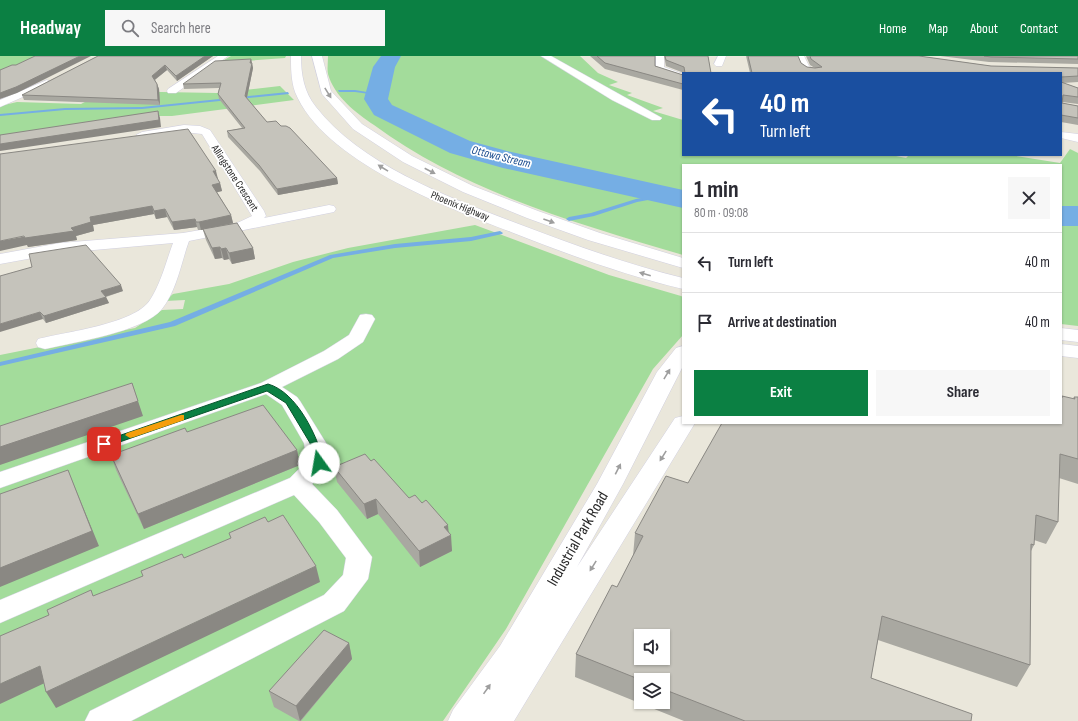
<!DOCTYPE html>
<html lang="en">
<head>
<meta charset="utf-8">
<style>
  :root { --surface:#fff; --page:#f7f7f7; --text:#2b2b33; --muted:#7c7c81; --line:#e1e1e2; --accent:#0b8043 }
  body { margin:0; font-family:"Sofia Sans Condensed",sans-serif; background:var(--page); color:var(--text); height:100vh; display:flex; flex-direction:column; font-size:15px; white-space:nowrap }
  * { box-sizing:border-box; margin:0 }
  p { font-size:13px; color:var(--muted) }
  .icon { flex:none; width:22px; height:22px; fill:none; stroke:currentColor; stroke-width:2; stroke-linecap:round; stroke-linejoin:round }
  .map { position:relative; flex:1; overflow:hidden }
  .details { position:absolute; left:682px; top:108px; width:380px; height:260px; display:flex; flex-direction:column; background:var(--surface); border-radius:0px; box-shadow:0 1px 3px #0004 }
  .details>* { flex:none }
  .hud { position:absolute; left:682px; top:16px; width:380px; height:84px; border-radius:0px; box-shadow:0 1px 3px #0004; background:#1a4fa0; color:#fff; overflow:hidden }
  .buttons { position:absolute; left:634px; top:573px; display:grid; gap:8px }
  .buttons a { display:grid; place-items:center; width:36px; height:36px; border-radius:0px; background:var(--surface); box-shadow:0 1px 3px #0004; font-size:20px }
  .pin { position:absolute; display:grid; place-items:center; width:34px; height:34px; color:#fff; margin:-17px; border-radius:8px; box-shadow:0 2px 6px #0006 }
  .me { position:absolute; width:44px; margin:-22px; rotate:347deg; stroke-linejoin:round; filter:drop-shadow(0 0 3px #0008) }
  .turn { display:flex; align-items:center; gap:14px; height:84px; padding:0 12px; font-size:18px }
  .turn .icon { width:52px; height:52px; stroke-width:2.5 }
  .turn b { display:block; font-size:28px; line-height:34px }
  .round { display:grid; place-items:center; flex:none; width:42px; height:42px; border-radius:0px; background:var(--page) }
  .headline { display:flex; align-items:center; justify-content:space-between; height:68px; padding:0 12px }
  h1 { font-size:24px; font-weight:700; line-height:30px }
  .action { display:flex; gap:8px; margin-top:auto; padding:8px 12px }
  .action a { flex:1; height:46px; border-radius:0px; background:var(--accent); color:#fff; font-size:16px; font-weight:700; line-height:46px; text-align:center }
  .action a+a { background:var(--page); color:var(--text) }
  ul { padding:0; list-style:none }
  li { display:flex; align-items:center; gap:12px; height:60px; padding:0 12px; border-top:1px solid var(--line) }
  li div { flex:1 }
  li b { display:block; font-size:15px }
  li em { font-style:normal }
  header { display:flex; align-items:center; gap:24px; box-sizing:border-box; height:56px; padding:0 20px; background:var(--accent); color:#fff }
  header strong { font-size:19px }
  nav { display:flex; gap:22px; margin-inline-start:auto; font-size:14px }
  .search { width:280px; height:36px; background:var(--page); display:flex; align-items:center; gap:10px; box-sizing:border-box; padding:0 14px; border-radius:0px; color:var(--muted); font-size:15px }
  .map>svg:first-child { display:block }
</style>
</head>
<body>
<header>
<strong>Headway</strong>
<div class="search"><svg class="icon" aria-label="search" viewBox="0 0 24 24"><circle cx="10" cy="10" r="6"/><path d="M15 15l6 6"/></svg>Search here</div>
<nav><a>Home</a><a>Map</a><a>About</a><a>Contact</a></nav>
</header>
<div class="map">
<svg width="1078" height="665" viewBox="0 0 1078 665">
  <rect width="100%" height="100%" fill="#eae7db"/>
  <path fill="#a3dc9b" d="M0 0H41L0 16Z
    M231 0H286L285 2 219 7Z
    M328 0H580L598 17 618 26 609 29 632 37 627 39 663 52 653 55 683 64V99H891L906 102 909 99H1010L1060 107 1070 93 1078 97V270L1061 268V109H683V199C576 167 465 136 374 69 356 57 334 40 328 18 327 13 328 6 328 0Z
    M280 30 294 44 172 60H154L0 82V50L17 46 81 48 106 35 217 37Z
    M475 169 609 219 681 240 683 241V279L653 313 506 573 443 665H0V299L135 272 162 254 183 253 185 244 165 245 173 238 229 228 293 206 348 192Z"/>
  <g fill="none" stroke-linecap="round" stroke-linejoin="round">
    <path fill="#75aee4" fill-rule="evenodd" d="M387 0H392L393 1 391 2Z
      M338 34H355L379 38 377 39 355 36H339Z
      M288 36 289 38 142 53 65 54 0 60V58L65 52 142 51Z
      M668 137 670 138V140L637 146 594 160 569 165 566 163 569 161 591 157 636 143Z
      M500 175 503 177 502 178 471 185 395 192 333 202 175 270 0 310V306L170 266 330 199 395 188 471 181Z"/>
    <path fill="#75aee4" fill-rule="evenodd" d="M381 0H401L395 11 388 43 392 49 470 85 507 95 683 134V152L503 112 450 97 374 59 364 43 373 11Z
      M1061 150H1078V170H1061Z"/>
    <g stroke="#d1d0e0" stroke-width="1">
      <path id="street" d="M218 0H228L176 37H168L167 35 168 33Z
        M541 0H551L662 62 660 64H652L612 44Z
        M656 0H664V11L683 18V24L656 15Z
        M718 0H726L722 10H716L714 8Z
        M796 0H804L809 10 819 17C804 17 801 14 796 0Z
        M47 24 52 27 50 29 0 51V44Z
        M184 69 200 70 210 74 264 155 266 160 264 162 329 149 334 150 336 153 334 156 189 185C181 207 177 234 162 253 143 276 75 286 45 293L38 291 36 287 38 283C65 276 135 268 150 244 161 227 166 206 173 187L60 197 0 208V198L60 187 183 177 235 168 252 160 202 78 184 76 142 82 136 79 142 76Z
        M1061 76 1078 78V86L1061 82Z
        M366 258 372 259 375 263 363 286 338 303 282 331 297 341 300 345 326 387 330 407 312 428 337 454 372 501 368 523 344 555 131 665H85L90 655 324 539 343 519 346 502 319 466 294 439 0 567V544L290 422 307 405 304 387 282 349 266 338 0 432V416L261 327 324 295 349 279 360 259Z"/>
    </g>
    <g stroke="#d1d0e0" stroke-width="1">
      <path id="secondary" d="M291 0H301C301 19 304 36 316 51 361 109 450 142 516 167 571 188 626 208 683 222V233C624 219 567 198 511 176 446 151 323 105 295 36 291 24 291 12 291 0Z
        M312 0H322L331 35 362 68 412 100 473 130 538 155 600 177 683 202V212L588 184 527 162 463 136 403 106 353 73 322 38Z
        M1061 272 1078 274V286L1061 284Z
        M1061 288 1078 290V302L1061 300Z
        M683 290V310L623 428 577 511 675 362 683 360V367H695L514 665H448L453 654 500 590 597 428 657 316 676 292Z"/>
    </g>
    <use href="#street" fill="#fff" fill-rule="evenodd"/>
    <use href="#secondary" fill="#fff" fill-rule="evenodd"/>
  </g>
  <path fill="#a9a8a1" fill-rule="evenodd" d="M98 0H213L177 25 167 14 155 24 157 28 159 33 160 49 24 44 22 39Z
    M590 0H655V10L683 19V34L605 13Z
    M664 0H708L711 17H684L666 10Z
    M746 0H798L801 7 807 11 815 12 810 9 806 0H919L991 10 1078 12V26L1063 27 1078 32V48L1062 46V47L1078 50V69L1061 66V17H750Z
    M940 0H1078V8L989 6Z
    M251 3 253 12 247 42 267 66 281 70 337 122 338 128 278 139 260 115 228 81 227 75 242 72 219 43 218 38 219 32 184 33 183 28Z
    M0 98 218 123H217L220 127 222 135 217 136 231 159 233 167 253 192 255 203 232 208 229 203 224 204 222 202 215 203 206 184 203 174H198L197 171 174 174 167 161 156 163 154 158 93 169 94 175 76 180 77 184 28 191Z
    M0 220 123 235 106 241 109 247 46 267 43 263Z
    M1062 340 1073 343 1074 341H1078V428L1059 422 1058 466 1046 488 1034 484V489L1031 495 1030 609 1017 631 878 584 871 622 971 665H684L575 621 576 598 617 531 633 500 635 477 688 427 1062 341ZM641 624H663V646H641Z
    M187 376 297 394 300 409 144 473 116 414 111 399Z
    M371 405 409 442 449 476 452 495 420 511 378 458 367 463 337 426 334 411Z
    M349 587 352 603 301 665H299L274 651 269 635Z"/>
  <path fill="#8a8883" d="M80 0H91L17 37 0 43V37Z
    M205 0H213L177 25 176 20Z
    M251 3 253 12 246 46 245 40Z
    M165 9 167 14 153 25 152 20Z
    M157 28 159 33 160 49 158 44Z
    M158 55 160 62 161 71 0 95V88Z
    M213 115H216L218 123H215Z
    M337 122 338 128 278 139 277 133Z
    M220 127 222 135 214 137 212 129Z
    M152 150 154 158 93 169 94 175 76 180 77 184 28 191 27 189 0 195V185L71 172 90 161Z
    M165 153 167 161 156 163 154 155Z
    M231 159 233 167 201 174 199 166Z
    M195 163 197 171 174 174 172 166Z
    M220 191 222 202 215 203 212 192Z
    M226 192 229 203 224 204 221 193Z
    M253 192 255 203 232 208 229 197Z
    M121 229 123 235 104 241 101 235Z
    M106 241 109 247 46 267 44 260Z
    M40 256 43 263 0 276V268Z
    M132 327 143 360 0 409V391Z
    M297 394 300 409 144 473 138 458Z
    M68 414 74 429 99 490 0 531V512Z
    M376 443 378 458 367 463 364 448Z
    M448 469 449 480 451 479 452 495 420 511 419 495 444 471Z
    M316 510 320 526 56 652 46 636Z
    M349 587 352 603 300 665 296 650Z
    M40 610 49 625 0 648V628Z"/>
  <path fill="#c5c3bb" stroke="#8a8883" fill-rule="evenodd" d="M35 0H80L16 31 0 37V14L12 9H16Z
    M98 0H205L176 20 165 9 152 20 157 28 158 44 22 39Z
    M597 0H655V10L683 19V28L605 7Z
    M665 0H708L711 17H685L684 11 666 4Z
    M748 0H798L801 7 807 11 815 12 822 11 811 3 810 0H919L991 10 1078 12V20L1061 21V17H752Z
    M984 0H1078V3L991 1Z
    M251 3 250 7H252L245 40 267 66 276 65 281 70H286L290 72 337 122 277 133 259 109 227 75 245 72 218 38 221 27 183 28 215 5Z
    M1061 26 1078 32V41L1063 39 1062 47 1078 50V62L1061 59Z
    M158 55 159 64 0 88V79Z
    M188 73 216 115H213L220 127 212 129 231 159 199 166H196L195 163 172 166 165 153 154 155 152 150 90 161 91 166 71 172 74 175 25 182 24 180 0 185V98Z
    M237 167 253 192 229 197 226 192 221 193 220 191 212 192 203 173Z
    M86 189 121 229 101 235 106 241 44 260 40 256 0 268V220L32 211 29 198Z
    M132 327 138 345 0 391V370Z
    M1062 340 1075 343 1074 341H1078V403L1060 398 1058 466 1036 459 1034 489 1031 488 1030 609 882 560 871 622 972 658 971 665H745L663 633V624H641L576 598 612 529 617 531 643 480 635 477 666 420 688 427 722 367H1061V341L1062 342ZM641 580H663V602H641Z
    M263 349 297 394 138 458 111 399 185 372 187 376Z
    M365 398 371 405 374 403 409 442 415 439 422 447 426 444 448 469 444 471 451 479 419 495 376 443 364 448 334 411Z
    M68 414 92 475 0 512V438Z
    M283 459 316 510 46 636 40 610 0 628V580L49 559 47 554 91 534 93 540 143 520 141 515 182 498 184 502 231 482 229 477 265 461 268 466Z
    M324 574 349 587 296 650 269 635Z"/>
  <defs><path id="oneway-solid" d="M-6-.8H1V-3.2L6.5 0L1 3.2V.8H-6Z"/></defs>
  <g fill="#9e9e9e">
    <use href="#oneway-solid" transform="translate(328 37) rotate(58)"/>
    <use href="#oneway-solid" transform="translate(383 112) rotate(-148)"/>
    <use href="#oneway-solid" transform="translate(430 115) rotate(27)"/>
    <use href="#oneway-solid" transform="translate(549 165) rotate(20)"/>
    <use href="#oneway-solid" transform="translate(645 218) rotate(-164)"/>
    <use href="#oneway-solid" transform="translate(667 318) rotate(-59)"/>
    <use href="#oneway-solid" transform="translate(663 400) rotate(122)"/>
    <use href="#oneway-solid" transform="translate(618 413) rotate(-63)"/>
    <use href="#oneway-solid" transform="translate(593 510) rotate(122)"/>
    <use href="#oneway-solid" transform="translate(487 633) rotate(-55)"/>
  </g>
  <path fill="#0b8043" stroke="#07532c" d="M268 328C297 336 318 381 324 407L323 409H315L314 407 310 387 286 347 267 335 108 390H101L99 388 101 386Z"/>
  <path fill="#f59e0b" d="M181 359H184V364L134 381 130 382 125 379 127 377Z"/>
  <g text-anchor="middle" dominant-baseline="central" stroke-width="3.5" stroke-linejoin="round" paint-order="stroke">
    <g font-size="11" fill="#282828" stroke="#fff">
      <text transform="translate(235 122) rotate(57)">Allingstone Crescent</text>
      <text transform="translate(460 150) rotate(22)">Phoenix Highway</text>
    </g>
    <g font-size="12" font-style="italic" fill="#174a8d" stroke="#fff">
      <text transform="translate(501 101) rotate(14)">Ottawa Stream</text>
    </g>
    <g font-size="16" fill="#282828" stroke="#fff">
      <text transform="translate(578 483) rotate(-60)">Industrial Park Road</text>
    </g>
  </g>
</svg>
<div class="buttons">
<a><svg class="icon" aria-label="sound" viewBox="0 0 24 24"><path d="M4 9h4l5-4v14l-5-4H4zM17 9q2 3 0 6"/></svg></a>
<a><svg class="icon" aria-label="layers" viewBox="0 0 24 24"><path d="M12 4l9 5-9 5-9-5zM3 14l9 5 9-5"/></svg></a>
</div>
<div class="pin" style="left:104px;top:388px;background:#d93025"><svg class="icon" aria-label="arrive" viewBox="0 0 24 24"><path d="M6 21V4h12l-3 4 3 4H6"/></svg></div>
<svg class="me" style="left:319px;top:407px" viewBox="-20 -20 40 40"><circle r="19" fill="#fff"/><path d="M0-13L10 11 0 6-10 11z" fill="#0b8043"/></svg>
<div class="hud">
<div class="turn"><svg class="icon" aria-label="left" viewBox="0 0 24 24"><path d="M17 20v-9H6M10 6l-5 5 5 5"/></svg><div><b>40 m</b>Turn left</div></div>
</div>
<section class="details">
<div class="headline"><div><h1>1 min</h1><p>80 m · 09:08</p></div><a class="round"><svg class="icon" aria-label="close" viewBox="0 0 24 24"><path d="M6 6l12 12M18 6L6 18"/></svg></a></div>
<ul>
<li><svg class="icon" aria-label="left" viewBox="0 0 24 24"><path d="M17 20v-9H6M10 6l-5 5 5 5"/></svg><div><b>Turn left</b></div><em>40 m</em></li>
<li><svg class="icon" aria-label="arrive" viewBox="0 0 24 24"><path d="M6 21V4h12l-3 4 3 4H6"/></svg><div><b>Arrive at destination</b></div><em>40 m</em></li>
</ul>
<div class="action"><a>Exit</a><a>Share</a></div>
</section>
</div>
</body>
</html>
